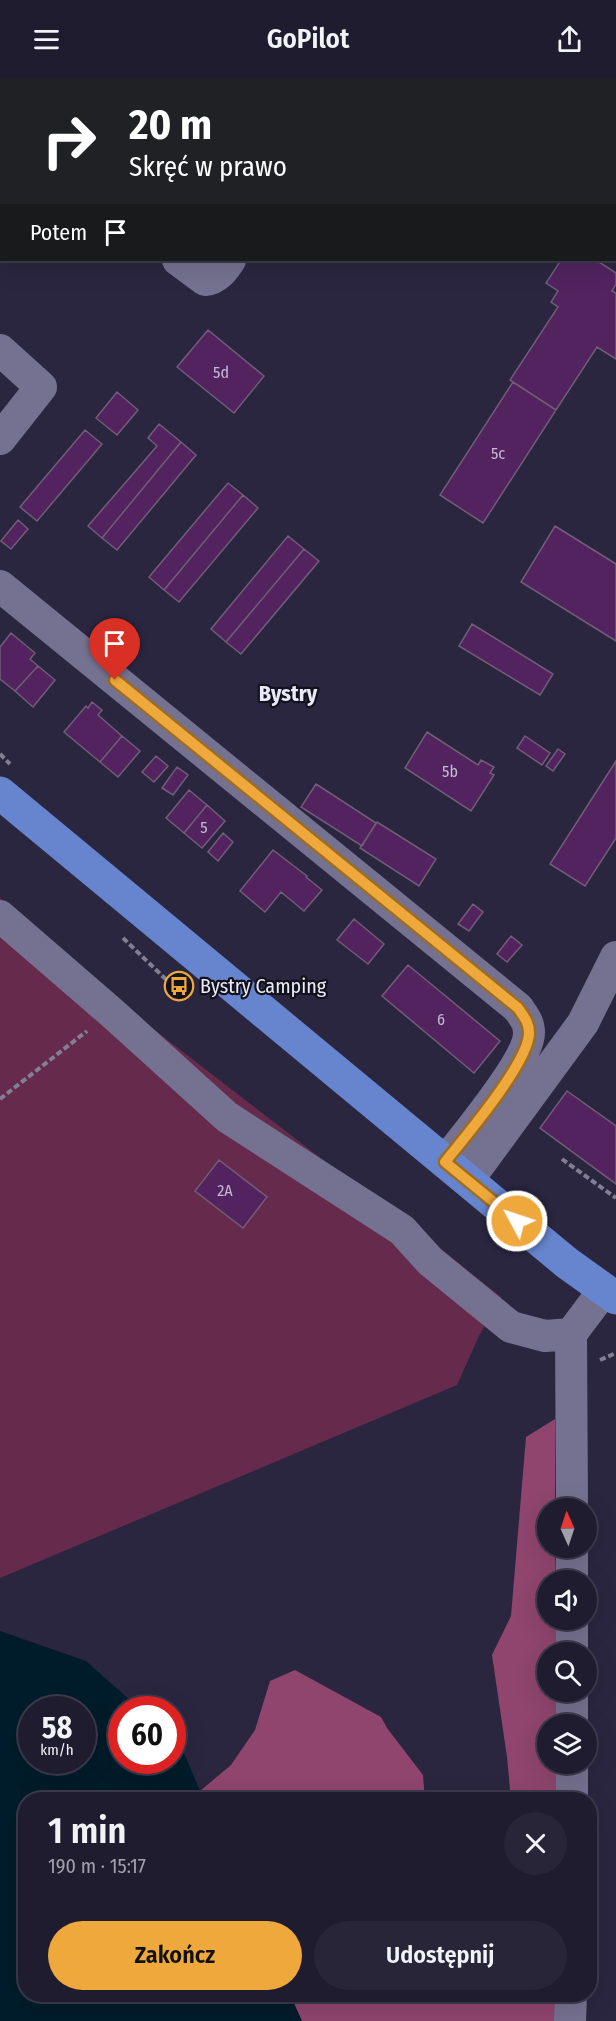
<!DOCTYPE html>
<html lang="pl">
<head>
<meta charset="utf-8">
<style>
  :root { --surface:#201c30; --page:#282538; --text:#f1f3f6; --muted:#a2a1ab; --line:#3d3a4c; --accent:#eea83c }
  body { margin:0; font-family:"Fira Sans Condensed",sans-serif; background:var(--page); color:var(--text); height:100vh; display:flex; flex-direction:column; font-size:22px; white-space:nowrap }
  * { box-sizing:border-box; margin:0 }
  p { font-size:20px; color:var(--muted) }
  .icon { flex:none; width:33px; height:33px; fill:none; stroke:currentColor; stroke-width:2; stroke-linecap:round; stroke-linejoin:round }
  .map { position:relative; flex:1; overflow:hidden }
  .drawer { position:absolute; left:18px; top:1714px; width:579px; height:210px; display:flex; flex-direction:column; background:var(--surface); border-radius:24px; box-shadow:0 6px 24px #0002,0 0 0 2px var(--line) }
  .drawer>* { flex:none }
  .hud { position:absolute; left:0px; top:0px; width:616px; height:183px; box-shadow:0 6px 24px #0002,0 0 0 2px var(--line); background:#202124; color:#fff; overflow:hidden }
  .needle { width:39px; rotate:357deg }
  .tools { position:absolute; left:537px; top:1420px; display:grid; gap:12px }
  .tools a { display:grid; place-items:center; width:60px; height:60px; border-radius:50%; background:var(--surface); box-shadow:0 6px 24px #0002,0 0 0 2px var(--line); font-size:30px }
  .speed { position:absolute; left:18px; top:1618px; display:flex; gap:12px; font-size:30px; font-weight:700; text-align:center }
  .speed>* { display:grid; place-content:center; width:78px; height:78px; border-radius:50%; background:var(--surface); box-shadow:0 6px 24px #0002,0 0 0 2px var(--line); line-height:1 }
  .speed small { font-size:15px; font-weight:400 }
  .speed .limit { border:9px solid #d22; background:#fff; color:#111 }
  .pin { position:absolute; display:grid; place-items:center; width:51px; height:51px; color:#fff; margin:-62px -26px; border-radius:50% 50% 50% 0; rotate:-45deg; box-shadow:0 0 6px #0007 }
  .pin .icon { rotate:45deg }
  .me { position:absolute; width:66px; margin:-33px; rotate:310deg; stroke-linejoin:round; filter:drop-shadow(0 0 4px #0008) }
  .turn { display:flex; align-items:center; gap:21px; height:126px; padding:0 30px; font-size:27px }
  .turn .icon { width:78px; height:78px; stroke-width:2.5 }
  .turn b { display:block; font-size:42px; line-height:51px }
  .then { display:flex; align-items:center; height:57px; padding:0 30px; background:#0003; gap:12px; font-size:22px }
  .round { display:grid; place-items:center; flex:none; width:63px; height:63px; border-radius:32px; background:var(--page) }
  .headline { display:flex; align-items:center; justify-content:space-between; height:102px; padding:0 30px }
  h1 { font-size:36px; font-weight:600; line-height:45px }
  .button { display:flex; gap:12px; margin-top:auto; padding:12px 30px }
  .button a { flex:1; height:69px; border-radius:36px; background:var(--accent); color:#111; font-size:24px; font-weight:600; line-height:69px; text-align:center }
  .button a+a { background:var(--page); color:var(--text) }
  header { display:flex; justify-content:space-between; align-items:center; height:78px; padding:0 30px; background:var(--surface); font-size:27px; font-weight:600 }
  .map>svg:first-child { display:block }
</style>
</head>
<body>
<header><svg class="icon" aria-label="menu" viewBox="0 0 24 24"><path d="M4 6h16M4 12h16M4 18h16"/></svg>GoPilot<svg class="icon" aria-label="share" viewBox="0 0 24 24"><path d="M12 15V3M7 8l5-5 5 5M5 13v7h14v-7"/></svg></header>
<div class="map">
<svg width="616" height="1943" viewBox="0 0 616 1943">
  <rect width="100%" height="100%" fill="#2a2640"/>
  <path fill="#662b4c" d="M0 820 117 923 362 1112 406 1143 501 1219 479 1258 457 1307 0 1500Z"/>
  <path fill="#8f456e" d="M555 1341V1431H548V1470H555L556 1503H548V1542H556V1575H548V1614H556V1647H548V1686H556V1722H511L507 1679 492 1577 511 1538 526 1359Z
    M295 1592 381 1639 387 1650 423 1697 425 1722H204L200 1713 231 1687 255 1652 270 1603Z
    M290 1917H557V1943H302Z"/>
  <path fill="#001c2a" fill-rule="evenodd" d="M0 1553 86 1583 141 1632H122V1683H172L173 1660 180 1666 204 1722H26V1917H290L302 1943H0ZM32 1632H82V1683H32Z"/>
  <path fill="#52235f" stroke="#715d76" stroke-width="1.5" d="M561 182H596L616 195V206L612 213 616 215V281L597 269 556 332 510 302 558 229 551 224 558 213 546 205Z
    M208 252 264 298 234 335 177 289Z
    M513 304 556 332 483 445 440 417Z
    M117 314 138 332 117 357 96 340Z
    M159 346 181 364 102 460 88 448 157 368 148 360Z
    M85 352 102 366 37 443 20 429Z
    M181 364 196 377 117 472 102 460Z
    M228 405 243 417 164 512 149 499Z
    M243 417 258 430 179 524 164 512Z
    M18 442 28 451 11 471 1 463Z
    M555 448 616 486V563L521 504Z
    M288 458 304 471 226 564 211 551Z
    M304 471 319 483 241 576 226 564Z
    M472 546 553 596 540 617 459 568Z
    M11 555 35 575 30 581 38 588 15 613 0 601V569Z
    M38 588 55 602 33 629 15 613Z
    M92 624 102 632 98 637 122 658 100 684 64 654 86 628 88 630Z
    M427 654 478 687 481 682 494 689 490 695 494 697 471 733 405 690Z
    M122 658 140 673 118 699 100 684Z
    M525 658 550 675 542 687 517 670Z
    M558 671 565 676 553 693 546 688Z
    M156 678 168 688 154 704 142 694Z
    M616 683V760L585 808 550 786Z
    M177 689 188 697 173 717 162 710Z
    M316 706 376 745 362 768 301 729Z
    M189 712 207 727 184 755 166 740Z
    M207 727 225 743 202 770 184 755Z
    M377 744 436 781 419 808 360 770Z
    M223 755 233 764 218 783 208 774Z
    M273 772 307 798 306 799 322 812 304 833 281 814 265 834 240 813Z
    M473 826 483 834 469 853 458 846Z
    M354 841 384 866 368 886 337 862Z
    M511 858 522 867 507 884 497 876Z
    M408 887 500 963 474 995 382 918Z
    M567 1013 616 1048V1106L540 1050Z
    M219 1082 267 1119 243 1150 195 1113Z"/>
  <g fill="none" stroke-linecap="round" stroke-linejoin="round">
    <path stroke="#827f95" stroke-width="4" stroke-dasharray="6 3" stroke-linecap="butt" d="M0 676 10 686
      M123 860 176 911
      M0 1021 87 953
      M562 1081 616 1120
      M600 1282 616 1275"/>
    <path stroke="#757190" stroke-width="32" d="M513 0 515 2
      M351 2 352 0
      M615 97H616
      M178 182 205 202C217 201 224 191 230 182
      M0 272 41 309 0 361
      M0 508 518 930C524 939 529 944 529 955 529 983 464 1059 445 1084
      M0 838 111 934 227 1039 402 1152 430 1183 511 1249 545 1258 571 1256
      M468 1102 583 945 616 879
      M572 1431 571 1256 604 1212
      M572 1470V1503
      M572 1542V1575
      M572 1647V1614
      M572 1722V1686
      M570 1943 571 1917"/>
    <path stroke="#6685ce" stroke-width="33" d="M0 715 567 1185 616 1220"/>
  </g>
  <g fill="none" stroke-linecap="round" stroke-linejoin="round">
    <g stroke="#9b6d27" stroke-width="15">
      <path id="route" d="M115 602 518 930C524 939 529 944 529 955 529 984 465 1059 445 1084L517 1143"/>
    </g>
    <use href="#route" stroke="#eea83c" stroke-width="10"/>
  </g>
  <defs>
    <g id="bus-ring" transform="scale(1.5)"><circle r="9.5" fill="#12111c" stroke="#eea83c" stroke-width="1.5"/><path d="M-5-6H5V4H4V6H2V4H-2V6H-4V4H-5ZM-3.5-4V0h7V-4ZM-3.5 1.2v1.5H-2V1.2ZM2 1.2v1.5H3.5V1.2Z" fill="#eea83c"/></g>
  </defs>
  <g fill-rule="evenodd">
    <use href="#bus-ring" x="179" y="908"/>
  </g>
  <g text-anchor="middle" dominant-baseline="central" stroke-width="4.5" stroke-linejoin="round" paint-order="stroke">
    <g font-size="16" fill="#c4b8d3">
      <text x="221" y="294">5d</text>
      <text x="498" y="375">5c</text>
      <text x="450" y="693">5b</text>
      <text x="204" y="749">5</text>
      <text x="441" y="941">6</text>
      <text x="225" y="1112">2A</text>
    </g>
    <g font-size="20" fill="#eae9fa" stroke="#12111c" text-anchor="start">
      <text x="200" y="908">Bystry Camping</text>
    </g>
    <g font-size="22" font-weight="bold" fill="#eae9fa" stroke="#12111c">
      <text x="288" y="615">Bystry</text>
    </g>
  </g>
</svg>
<div class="tools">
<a><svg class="needle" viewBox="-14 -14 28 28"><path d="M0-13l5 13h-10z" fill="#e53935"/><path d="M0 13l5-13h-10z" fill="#a2a1ab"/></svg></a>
<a><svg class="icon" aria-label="sound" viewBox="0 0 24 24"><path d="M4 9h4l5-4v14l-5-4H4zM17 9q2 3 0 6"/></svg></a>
<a><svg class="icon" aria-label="search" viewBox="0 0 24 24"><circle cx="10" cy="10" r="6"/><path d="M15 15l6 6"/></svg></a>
<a><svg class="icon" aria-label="layers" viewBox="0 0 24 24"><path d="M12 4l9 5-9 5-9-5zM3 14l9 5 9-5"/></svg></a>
</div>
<div class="speed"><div>58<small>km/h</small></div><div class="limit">60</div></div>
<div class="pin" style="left:115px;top:602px;background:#d93025"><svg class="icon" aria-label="arrive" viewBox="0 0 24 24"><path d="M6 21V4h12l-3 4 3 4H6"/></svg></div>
<svg class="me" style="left:517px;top:1143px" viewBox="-20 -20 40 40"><circle r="17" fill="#eea83c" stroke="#fff" stroke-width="3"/><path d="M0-11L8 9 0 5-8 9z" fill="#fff"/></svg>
<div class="hud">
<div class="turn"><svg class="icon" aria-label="right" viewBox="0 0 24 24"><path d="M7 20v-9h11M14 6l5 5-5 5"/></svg><div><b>20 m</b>Skręć w prawo</div></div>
<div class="then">Potem<svg class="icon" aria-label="arrive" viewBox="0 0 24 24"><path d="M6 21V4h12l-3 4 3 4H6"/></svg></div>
</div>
<section class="drawer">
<div class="headline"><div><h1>1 min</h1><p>190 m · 15:17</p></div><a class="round"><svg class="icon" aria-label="close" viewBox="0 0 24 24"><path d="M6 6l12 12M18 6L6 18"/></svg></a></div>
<div class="button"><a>Zakończ</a><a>Udostępnij</a></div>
</section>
</div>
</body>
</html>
